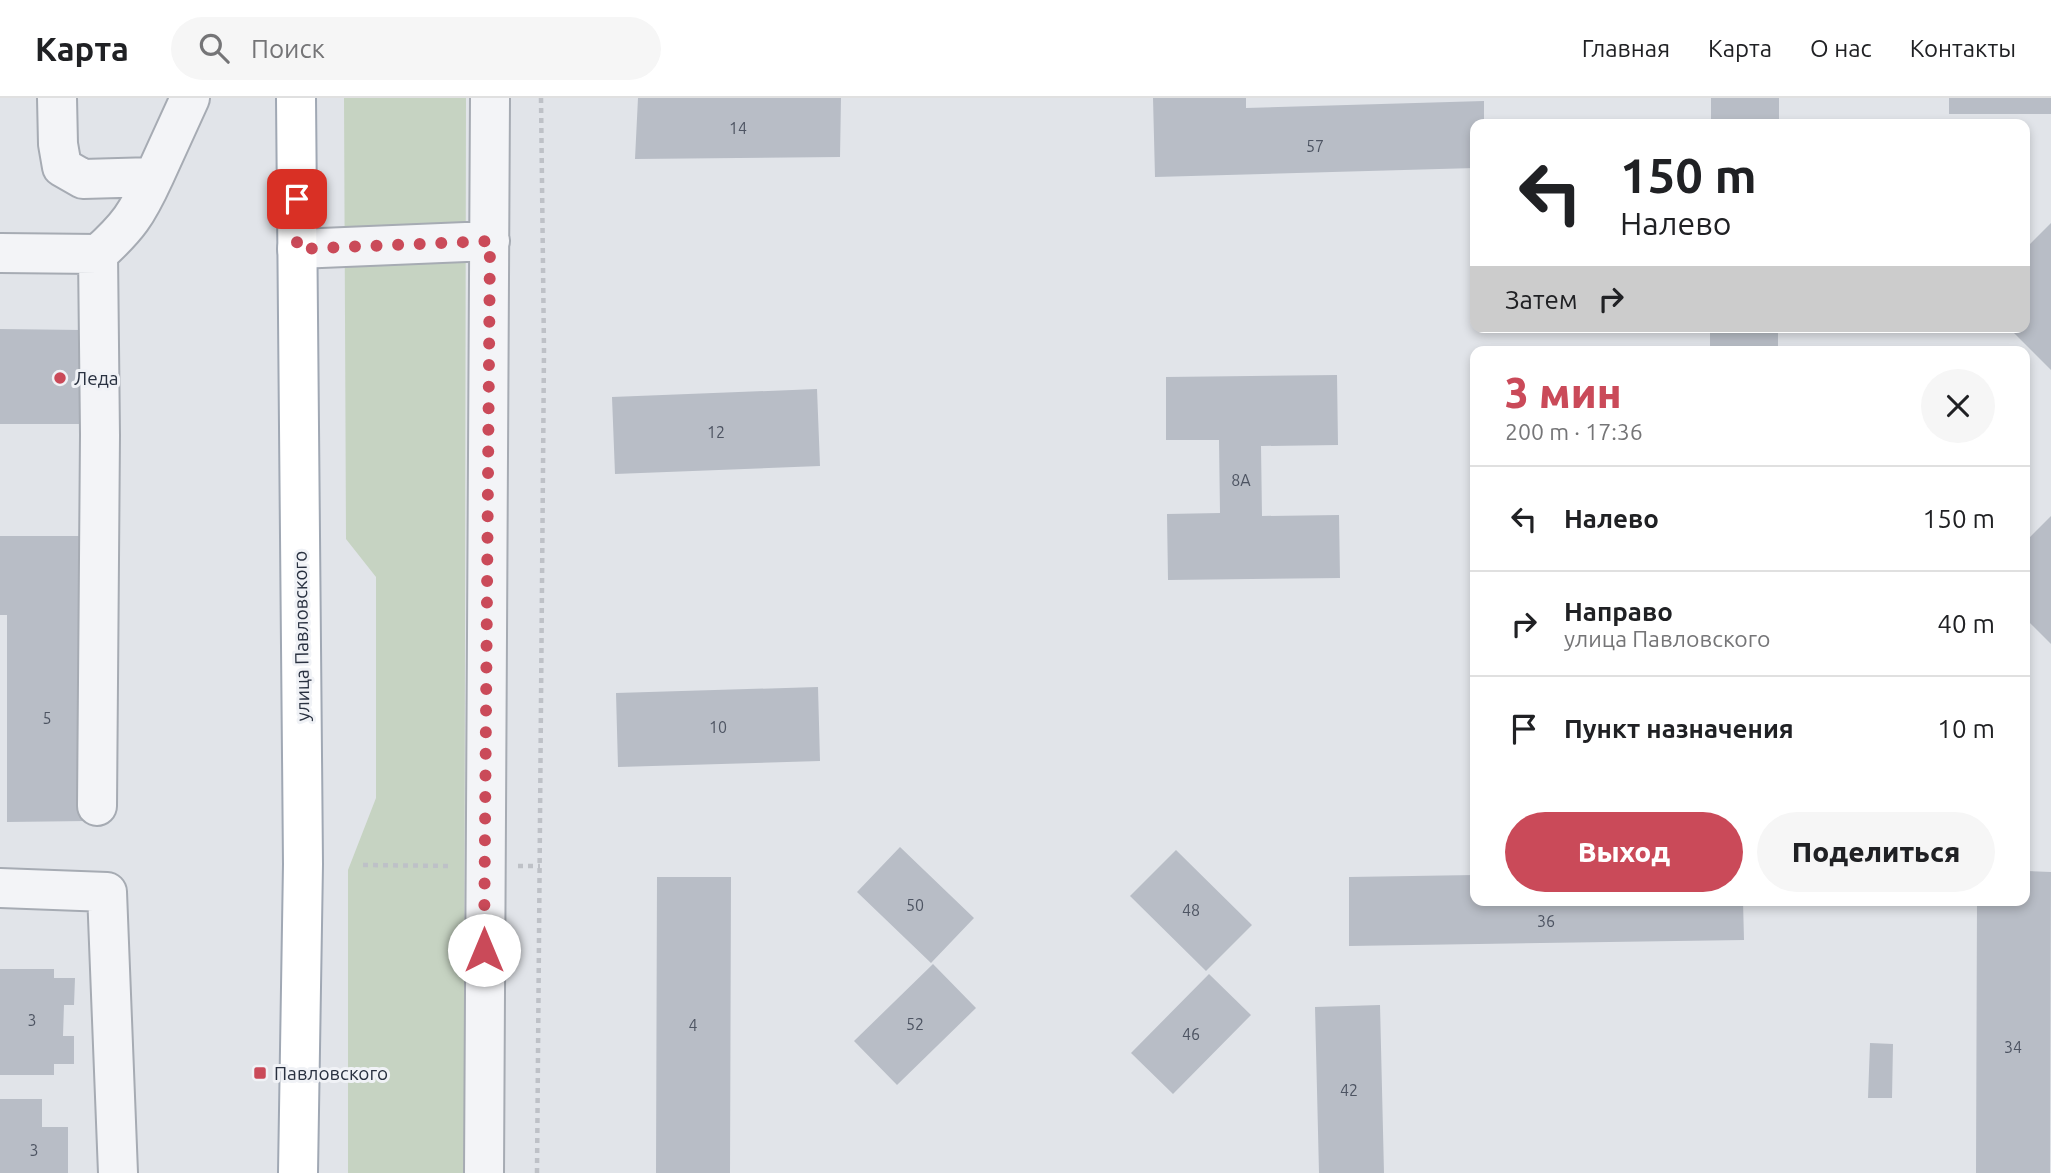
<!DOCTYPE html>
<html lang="ru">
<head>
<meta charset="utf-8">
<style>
  :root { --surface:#fff; --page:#f6f6f6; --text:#202124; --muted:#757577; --line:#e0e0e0; --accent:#ca4a59 }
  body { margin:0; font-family:Ubuntu,sans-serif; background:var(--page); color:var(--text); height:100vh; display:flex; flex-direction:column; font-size:26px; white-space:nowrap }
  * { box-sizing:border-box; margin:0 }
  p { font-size:23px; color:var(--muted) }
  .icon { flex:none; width:38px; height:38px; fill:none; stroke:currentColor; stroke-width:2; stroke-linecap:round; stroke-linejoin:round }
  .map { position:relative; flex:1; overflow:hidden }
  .side { position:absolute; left:1470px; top:248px; width:560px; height:560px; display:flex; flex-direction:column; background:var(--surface); border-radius:14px; box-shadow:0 4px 10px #0003 }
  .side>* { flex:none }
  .banner { position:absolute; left:1470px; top:21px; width:560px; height:214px; border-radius:14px; box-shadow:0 4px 10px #0003; background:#fff; color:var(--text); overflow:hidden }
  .pin { position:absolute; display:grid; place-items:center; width:60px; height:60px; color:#fff; margin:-30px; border-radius:14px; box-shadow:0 4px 10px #0006 }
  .me { position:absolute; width:77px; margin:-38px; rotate:0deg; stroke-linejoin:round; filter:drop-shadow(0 0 5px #0008) }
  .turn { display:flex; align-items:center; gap:24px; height:147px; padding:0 35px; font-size:32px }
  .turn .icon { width:91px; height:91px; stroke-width:2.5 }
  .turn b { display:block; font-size:49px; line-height:60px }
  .then { display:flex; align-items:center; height:66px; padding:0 35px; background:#0003; gap:14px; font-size:26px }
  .round { display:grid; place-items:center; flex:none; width:74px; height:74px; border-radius:37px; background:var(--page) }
  .head { display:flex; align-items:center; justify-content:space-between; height:119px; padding:0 35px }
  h1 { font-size:42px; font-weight:800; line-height:52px; color:var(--accent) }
  .button { display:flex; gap:14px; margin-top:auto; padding:14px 35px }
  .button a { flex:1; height:80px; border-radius:42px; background:var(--accent); color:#fff; font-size:28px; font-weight:800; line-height:80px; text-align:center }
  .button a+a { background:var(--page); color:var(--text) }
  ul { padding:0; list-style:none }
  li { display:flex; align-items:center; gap:21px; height:105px; padding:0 35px; border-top:2px solid var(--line) }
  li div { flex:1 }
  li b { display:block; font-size:26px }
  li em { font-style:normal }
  header { display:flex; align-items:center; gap:42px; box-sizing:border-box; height:98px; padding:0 35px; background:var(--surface); border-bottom:2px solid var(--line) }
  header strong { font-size:33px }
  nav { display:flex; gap:38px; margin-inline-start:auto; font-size:24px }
  .search { width:490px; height:63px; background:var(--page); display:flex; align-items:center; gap:18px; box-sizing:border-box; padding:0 24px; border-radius:38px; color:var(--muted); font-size:26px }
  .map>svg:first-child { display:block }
</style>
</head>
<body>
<header>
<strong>Карта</strong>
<div class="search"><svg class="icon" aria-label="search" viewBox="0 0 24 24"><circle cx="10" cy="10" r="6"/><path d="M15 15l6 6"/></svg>Поиск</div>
<nav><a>Главная</a><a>Карта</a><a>О нас</a><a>Контакты</a></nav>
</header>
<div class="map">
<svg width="2051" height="1075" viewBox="0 0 2051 1075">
  <rect width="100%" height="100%" fill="#e1e4e9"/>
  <path fill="#c6d3c2" d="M344 0H466L464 1075H348V772L376 700V479L346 441Z"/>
  <path fill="#b8bdc6" d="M638 0H841L840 59 635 61Z
    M1153 0H1246V10L1484 3V26H1475V70L1155 79Z
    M1711 0H1779V26H1711Z
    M1949 0H2051V16H1949Z
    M2051 125V272L2008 229H2025V151Z
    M1710 229H1778V254H1710Z
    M0 231 82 232V326H0Z
    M1337 277 1338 347 1261 348 1262 418 1339 417 1340 480 1168 482 1167 416 1220 415 1219 342H1166V279Z
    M817 291 820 368 615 376 612 299Z
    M2051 418V546L2025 520V444Z
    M0 438H87V723L7 724V517H0Z
    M818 589 820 663 618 669 616 595Z
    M900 749 974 820 931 865 857 794Z
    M1176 752 1252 827 1206 873 1130 798Z
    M2025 773 2051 774 2050 1075H1976L1977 803H2025Z
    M1475 777V803H1743L1744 842 1349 848V779Z
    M657 779H731L730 1075H656Z
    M933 866 976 910 897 987 854 943Z
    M0 871H54V880H75L74 907H64L63 938H74V966H54V977H0Z
    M1209 876 1251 917 1173 996 1131 955Z
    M1380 907 1384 1075H1319L1315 909Z
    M1870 945 1893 946 1892 1000H1868Z
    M0 1001H42V1029H68V1075H0Z"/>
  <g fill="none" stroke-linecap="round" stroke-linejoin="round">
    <g stroke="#a6abb3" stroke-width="42">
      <path id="minor" d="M57 0 58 46 62 69 83 81 154 79 190 0
        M297 151 490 143
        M0 155 98 156
        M97 708 100 337 98 156C128 129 137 116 154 79
        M0 790 107 794 118 1075
        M484 1075 490 0"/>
    </g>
    <g stroke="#a0a8b4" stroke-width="42">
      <path id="major" d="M296 0 303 766 298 1075"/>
    </g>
    <path stroke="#bec1c7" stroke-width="4.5" stroke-dasharray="5 5" stroke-linecap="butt" d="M363 767 452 768
      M518 768H540
      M537 1075 544 252 541 0"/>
    <use href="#minor" stroke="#f3f4f7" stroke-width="38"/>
    <use href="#major" stroke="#fff" stroke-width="38"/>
  </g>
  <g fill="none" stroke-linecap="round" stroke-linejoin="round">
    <path stroke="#ca4a59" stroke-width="12" stroke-dasharray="0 21.6" d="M297 101V151L490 143 484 852"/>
  </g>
  <g fill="#ca4a59" stroke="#f0f2f6" stroke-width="2.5">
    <circle cx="60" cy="280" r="7"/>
    <rect x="253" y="968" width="14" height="14" rx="3.5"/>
  </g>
  <g text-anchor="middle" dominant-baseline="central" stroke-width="6" stroke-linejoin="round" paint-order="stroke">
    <g font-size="16" fill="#4d5462">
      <text x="738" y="30">14</text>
      <text x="1315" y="48">57</text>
      <text x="716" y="334">12</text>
      <text x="1241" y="382">8А</text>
      <text x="47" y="620">5</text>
      <text x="718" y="629">10</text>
      <text x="915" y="807">50</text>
      <text x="1191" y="812">48</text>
      <text x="1546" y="823">36</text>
      <text x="32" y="922">3</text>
      <text x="915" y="926">52</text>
      <text x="693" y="927">4</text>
      <text x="1191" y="936">46</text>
      <text x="2013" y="949">34</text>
      <text x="1349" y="992">42</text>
      <text x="34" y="1052">3</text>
    </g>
    <g font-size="19" fill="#293140" stroke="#f0f2f6" text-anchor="start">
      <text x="74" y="280">Леда</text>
      <text x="274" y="975">Павловского</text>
    </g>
    <g font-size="19" fill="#293140" stroke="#f0f2f6">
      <text transform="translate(301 538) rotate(-91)">улица Павловского</text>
    </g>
  </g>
</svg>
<div class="pin" style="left:297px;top:101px;background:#d93025"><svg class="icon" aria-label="arrive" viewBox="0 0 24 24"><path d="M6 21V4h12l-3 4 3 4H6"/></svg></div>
<svg class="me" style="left:484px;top:852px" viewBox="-20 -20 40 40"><circle r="19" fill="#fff"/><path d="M0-13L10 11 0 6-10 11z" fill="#ca4a59"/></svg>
<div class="banner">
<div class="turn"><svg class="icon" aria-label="left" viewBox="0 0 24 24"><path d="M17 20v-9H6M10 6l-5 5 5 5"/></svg><div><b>150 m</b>Налево</div></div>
<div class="then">Затем<svg class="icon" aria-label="right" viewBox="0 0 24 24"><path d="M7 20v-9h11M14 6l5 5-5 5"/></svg></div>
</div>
<section class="side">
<div class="head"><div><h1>3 мин</h1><p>200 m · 17:36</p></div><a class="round"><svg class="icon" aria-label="close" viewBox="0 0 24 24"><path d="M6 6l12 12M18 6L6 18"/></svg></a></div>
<ul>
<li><svg class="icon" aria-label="left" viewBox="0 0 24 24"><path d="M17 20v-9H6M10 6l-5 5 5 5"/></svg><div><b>Налево</b></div><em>150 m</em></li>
<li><svg class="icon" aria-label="right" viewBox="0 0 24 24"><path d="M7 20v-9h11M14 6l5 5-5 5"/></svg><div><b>Направо</b><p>улица Павловского</p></div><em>40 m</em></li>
<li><svg class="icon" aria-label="arrive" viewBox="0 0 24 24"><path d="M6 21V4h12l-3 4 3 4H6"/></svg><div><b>Пункт назначения</b></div><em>10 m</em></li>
</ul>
<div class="button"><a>Выход</a><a>Поделиться</a></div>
</section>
</div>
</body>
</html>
